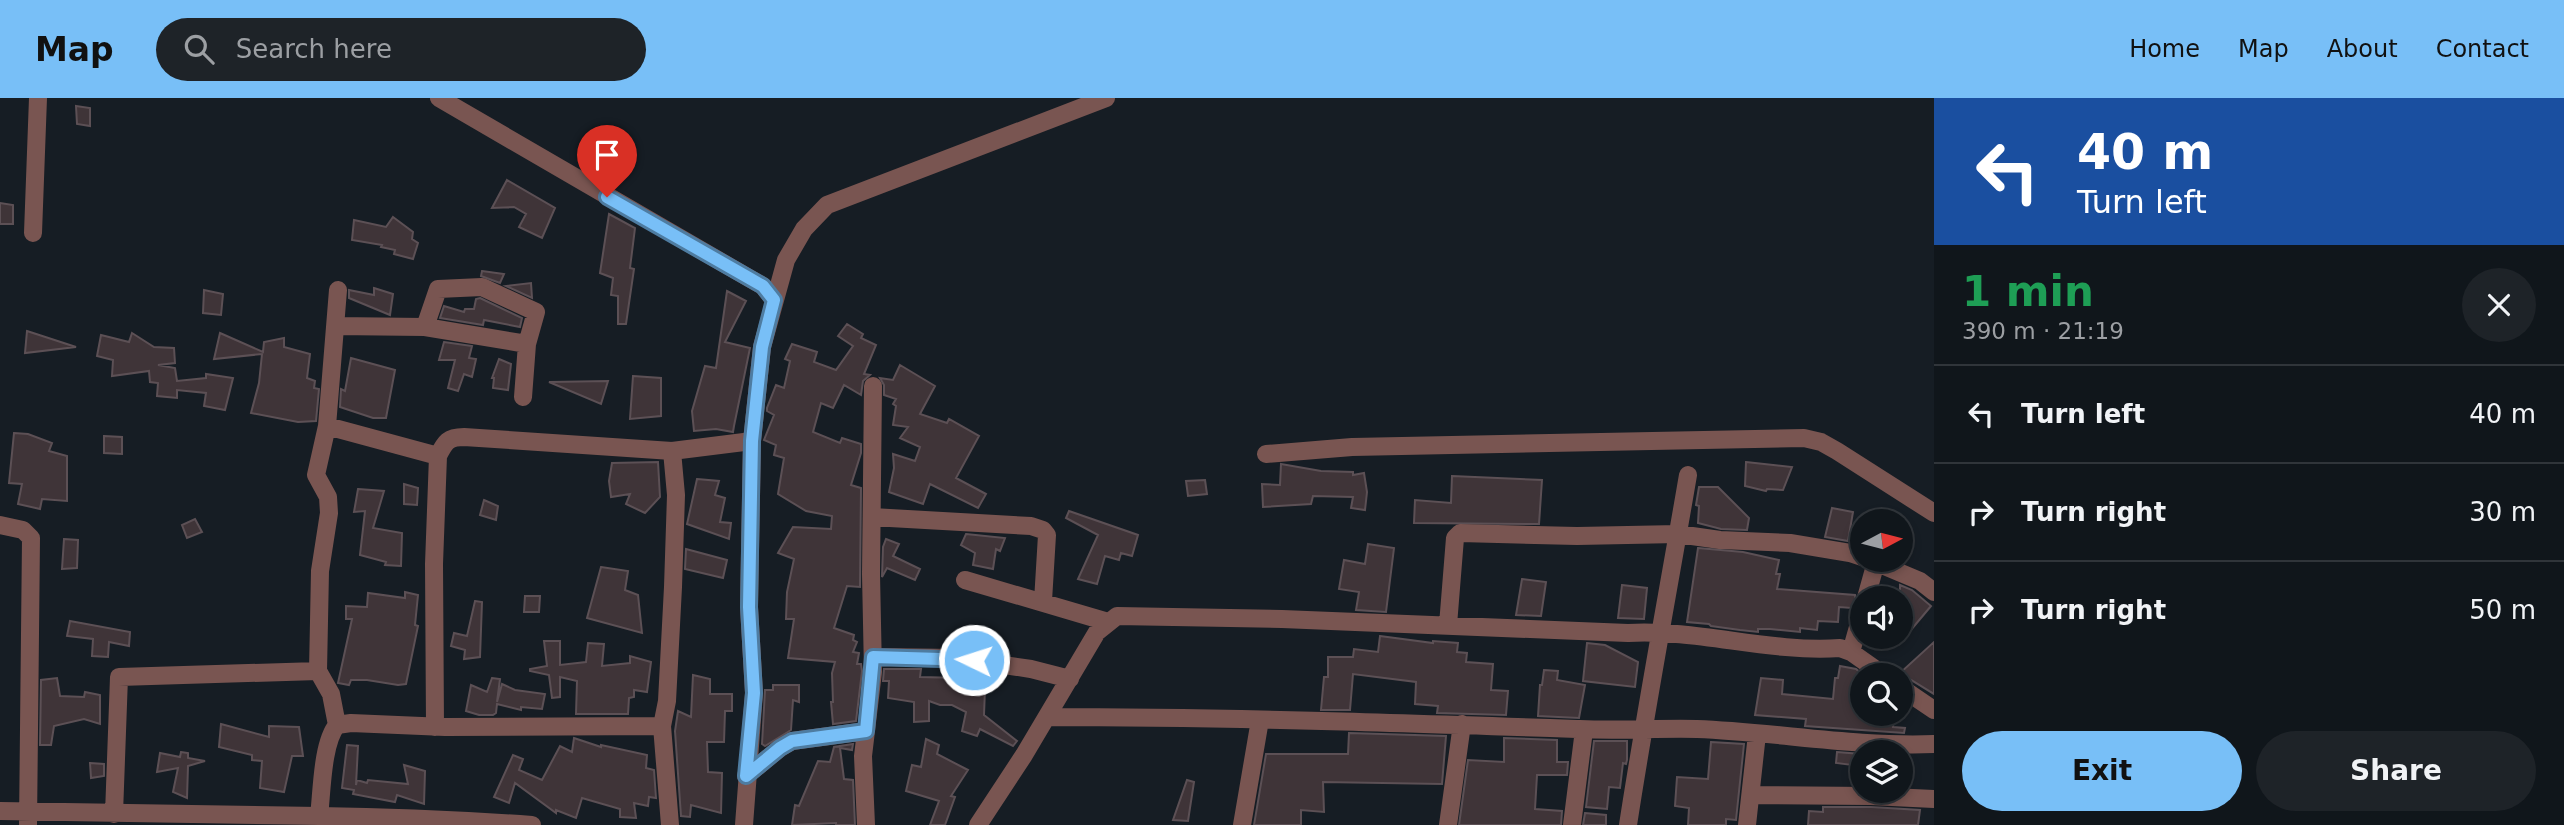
<!DOCTYPE html>
<html lang="en">
<head>
<meta charset="utf-8">
<style>
  :root { --surface:#10161b; --page:#1e2328; --text:#f1f3f6; --muted:#9c9fa3; --line:#30353a; --accent:#78bff7 }
  body { margin:0; font-family:"DejaVu Sans",sans-serif; background:var(--page); color:var(--text); height:100vh; display:flex; flex-direction:column; font-size:26px; white-space:nowrap }
  * { box-sizing:border-box; margin:0 }
  p { font-size:23px; color:var(--muted) }
  .icon { flex:none; width:38px; height:38px; fill:none; stroke:currentColor; stroke-width:2; stroke-linecap:round; stroke-linejoin:round }
  .map { position:relative; flex:1; overflow:hidden }
  .sheet { display:flex; flex-direction:column; background:var(--surface); width:630px }
  .sheet>* { flex:none }
  .banner { background:#1a4fa0; color:#fff; overflow:hidden }
  .needle { width:46px; rotate:83deg }
  .tools { position:absolute; left:1850px; top:411px; display:grid; gap:14px }
  .tools a { display:grid; place-items:center; width:63px; height:63px; border-radius:50%; background:var(--surface); box-shadow:0 4px 10px #0003,0 0 0 2px var(--line); font-size:35px }
  .pin { position:absolute; display:grid; place-items:center; width:60px; height:60px; color:#fff; margin:-72px -30px; border-radius:50% 50% 50% 0; rotate:-45deg; box-shadow:0 0 7px #0007 }
  .pin .icon { rotate:45deg }
  .me { position:absolute; width:77px; margin:-38px; rotate:274deg; stroke-linejoin:round; filter:drop-shadow(0 0 5px #0008) }
  .turn { display:flex; align-items:center; gap:24px; height:147px; padding:0 28px; font-size:32px }
  .turn .icon { width:91px; height:91px; stroke-width:2.5 }
  .turn b { display:block; font-size:49px; line-height:60px }
  .round { display:grid; place-items:center; flex:none; width:74px; height:74px; border-radius:37px; background:var(--page) }
  .overview { display:flex; align-items:center; justify-content:space-between; height:119px; padding:0 28px }
  h1 { font-size:42px; font-weight:700; line-height:52px; color:#1e9e55 }
  .button { display:flex; gap:14px; margin-top:auto; padding:14px 28px }
  .button a { flex:1; height:80px; border-radius:42px; background:var(--accent); color:#111; font-size:28px; font-weight:700; line-height:80px; text-align:center }
  .button a+a { background:var(--page); color:var(--text) }
  ul { padding:0; list-style:none }
  li { display:flex; align-items:center; gap:21px; height:98px; padding:0 28px; border-top:2px solid var(--line) }
  li div { flex:1 }
  li b { display:block; font-size:26px }
  li em { font-style:normal }
  header { display:flex; align-items:center; gap:42px; box-sizing:border-box; height:98px; padding:0 35px; background:var(--accent); color:#111 }
  header strong { font-size:33px }
  nav { display:flex; gap:38px; margin-inline-start:auto; font-size:24px }
  .search { width:490px; height:63px; background:var(--page); display:flex; align-items:center; gap:18px; box-sizing:border-box; padding:0 24px; border-radius:38px; color:var(--muted); font-size:26px }
  main { display:flex; flex:1; min-height:0 }
  .map>svg:first-child { display:block }
</style>
</head>
<body>
<header>
<strong>Map</strong>
<div class="search"><svg class="icon" aria-label="search" viewBox="0 0 24 24"><circle cx="10" cy="10" r="6"/><path d="M15 15l6 6"/></svg>Search here</div>
<nav><a>Home</a><a>Map</a><a>About</a><a>Contact</a></nav>
</header>
<main>
<div class="map">
<svg width="1934" height="727" viewBox="0 0 1934 727">
  <rect width="100%" height="100%" fill="#161d24"/>
  <path fill="#3f3438" stroke="#5c5055" stroke-width="2" d="M76 8 90 10V28L77 26Z
    M507 82 555 110 542 140 519 129 526 116 514 109 492 110Z
    M0 105 13 107V126H0Z
    M609 116 635 130 630 170 634 171 626 226H618V198L611 197 613 180 600 175Z
    M393 119 413 134 412 141 418 145 413 161 394 156 395 152 381 149 382 147 352 142 354 122 386 129Z
    M482 173 504 176 500 185 481 178Z
    M531 185 532 200 506 188Z
    M374 190 393 196 390 217 349 200V192L374 197Z
    M204 192 223 196 221 217 203 215Z
    M727 193 746 203 725 244 750 250 734 328 733 334 716 331 694 333 692 313 705 268 716 270Z
    M480 200 522 220 520 229 484 222 483 227 440 220 444 208 464 214 465 211H474L476 201Z
    M847 226 863 236 861 240 876 247 864 276 870 277 863 283 861 297 844 287 833 310 821 305 813 334 840 345 842 340 861 346V355L851 387 861 390 860 489 847 488 834 530 854 537 853 542 857 544 853 554 859 555 857 566H861L862 573 856 623 833 626 831 604H833L832 575 835 564 788 560 794 521H786L787 494 794 461 778 455 793 429 831 431 832 418 806 413 778 396 784 360 774 357 776 347 764 342 774 317 767 313V310L776 287 784 290 790 263 785 261 792 246 817 254 814 264 836 272 853 248 838 238Z
    M27 233 76 249 25 255Z
    M132 235 154 249 174 250 175 265 158 267 175 270 177 283 206 280V276L233 280 225 312 204 308 206 295 177 292V300L157 298 158 285 150 284 149 273 112 278 113 262 97 258 101 237 129 244Z
    M220 235 263 254 264 244 284 240V249L310 256 307 280 315 283 314 290 319 291 316 323 298 324 251 315 259 285 262 256 214 261Z
    M444 244 472 248 469 260 476 261 472 279 464 276 458 293 448 290 455 262H439Z
    M351 260 395 272 386 320H373L340 309 341 291 345 293Z
    M499 261 511 266 508 292 493 290 494 280H492Z
    M900 267 935 288 920 316 947 325 949 321 979 338 956 380 986 396 978 410 930 386 923 406 889 394 894 370 893 356 915 363 920 349 900 340 908 329 893 327 896 308 893 306 896 301 884 297V287L880 280 893 282Z
    M633 278 661 280V318L630 321Z
    M608 283 601 306 549 284Z
    M14 335 28 336 52 345 49 353 67 358V403L42 401 40 411 18 406 22 386 9 385Z
    M104 338 122 339V356L104 355Z
    M658 364 660 399 645 415 626 406 630 396 611 399 609 383 612 365Z
    M1746 364 1792 369 1783 392 1767 391 1766 393 1745 388Z
    M1281 366 1321 373 1353 374V377L1364 375 1367 394 1365 412 1351 410 1353 399 1313 398 1311 406 1263 409 1262 386 1280 387Z
    M1452 378 1542 382 1539 426 1414 425 1415 402 1451 405Z
    M697 381 719 383 715 397 725 400 720 424 731 425 729 441 687 426Z
    M1205 382 1207 396 1188 398 1186 383Z
    M404 386 418 390 417 407 404 406Z
    M1699 389H1718L1749 420 1747 432 1721 431 1698 425 1699 408 1696 407Z
    M358 391 384 393 373 430 402 435 401 468 385 467 386 464 360 457 365 413 354 414Z
    M484 402 498 408 496 422 480 417Z
    M1832 410 1853 414 1848 443 1825 439Z
    M1069 413 1138 437 1132 458 1121 455 1119 462 1105 458 1097 486 1078 481 1098 437 1066 420Z
    M195 421 202 434 187 440 182 427Z
    M966 436 1005 440 1000 453 996 451 993 471 973 467 975 455 961 447Z
    M64 441 78 442 77 470 62 471Z
    M886 441 899 446 893 458 920 471 915 482 887 470 882 479 883 449Z
    M1368 446 1394 450 1386 514 1356 512 1359 494 1339 491 1344 462 1365 466Z
    M1698 450 1743 454 1779 462 1776 476H1780L1777 491 1855 497 1856 505 1852 510 1839 509 1838 524 1818 523 1817 532 1800 530V534L1770 531H1758V534L1740 532 1711 528 1709 526 1687 524Z
    M686 451 727 462 723 480 685 471Z
    M601 469 628 473 625 492 638 497 642 535 587 520Z
    M1522 481 1546 484 1541 518 1516 517Z
    M1622 487 1647 490 1644 521 1618 520Z
    M1900 487 1912 492 1931 508 1900 545Z
    M405 494 418 497 415 527 418 528 406 586 398 587 367 582H351L349 587 338 585 352 521H346V508L367 509 368 495 405 500Z
    M525 498H540L539 514H524Z
    M475 503 482 504 480 559 464 561 465 552 451 548 454 535 467 538Z
    M70 523 130 534 129 548 109 544 108 559 92 558 93 541 67 538Z
    M1380 538 1433 545V543L1458 545 1457 554 1467 555 1466 564 1493 566 1491 592 1508 593 1506 617 1437 615 1438 608 1415 606 1416 584 1353 576 1350 612H1321L1324 579H1328V559H1353L1354 551 1378 554Z
    M544 543H560V567L586 564 588 545 604 546 602 568 630 565V558L651 564 647 594 634 592V599L629 600 628 616H576L577 583 560 579V599L552 600 549 577 530 573V571L547 568Z
    M1934 544V596L1900 575Z
    M1587 545 1605 547 1638 564 1635 589 1583 583Z
    M1840 568 1856 571 1862 576V616H1894L1893 629 1905 630 1904 635 1805 628 1806 621 1755 617 1761 580 1783 582 1782 596 1833 601 1835 580H1838Z
    M884 571H921L920 579 962 580 961 588 985 591 984 617 1017 643 1013 648 980 631 977 638 962 633 966 614 952 607H940L929 603V623L914 624V604L888 600 889 583H883Z
    M1544 572 1558 573 1557 582 1585 587 1579 620 1538 618 1540 587H1542Z
    M693 577 710 581V596H732V613H725L724 644H707L708 674 722 675 721 715 691 707 690 719 681 718 675 633 678 613 691 619Z
    M57 580 60 598 84 599 85 594 100 597V626L84 621 54 628 51 647H40L41 582Z
    M492 580 500 581 497 604 502 586 515 592 545 596 542 611 521 609V612L497 606 496 615 493 617H479L466 613 471 587 487 594Z
    M773 587H799V604L793 602 791 632 765 648 762 646 765 592H773Z
    M221 626 269 639V628L299 629 303 658H292L284 694 260 690 262 663 252 662V657L219 649Z
    M1349 635 1446 638 1442 686 1323 684 1324 714 1301 712V727H1254L1266 656H1348Z
    M574 640 601 649V647L647 657 646 670 654 672 656 700 649 699 648 708 634 705 636 720 620 719V711L582 700 576 720 556 712V715L515 685 509 705 494 699 513 657 523 661 519 672 542 682 560 648 572 654Z
    M1504 640 1557 642V664H1568L1567 677H1537L1535 711 1562 713 1561 727H1459L1468 662 1504 664Z
    M926 641 939 647 937 656 968 672 951 698 955 699 945 727H930L939 703 906 693 912 667 921 669Z
    M1594 643H1627V662L1626 666 1623 665 1620 690 1609 689 1607 711 1586 709Z
    M1711 644 1744 646 1736 722 1726 721V727H1688L1689 710 1675 708 1677 679 1708 681Z
    M853 646 852 652 840 650 844 681 853 682 855 727H836V725L792 727 795 707 799 708 818 663 830 664 834 649Z
    M347 647 358 648 356 687 357 682 367 685 368 682 408 686 404 667 425 673 424 706 397 697 395 704 353 696 354 692 342 690Z
    M181 654 188 655V660L205 663 188 668 187 700 173 694 178 670 157 674 160 655 180 659Z
    M1837 654 1861 656 1860 668 1836 665Z
    M90 665 104 666V678L91 680Z
    M1187 682 1194 684 1188 723 1173 722Z
    M1823 709H1871L1920 712 1918 727H1808L1809 713 1823 714Z
    M1585 715 1606 717V727H1583Z"/>
  <g fill="none" stroke-linecap="round" stroke-linejoin="round">
    <path stroke="#795551" stroke-width="18" d="M439 0 749 180 763 188 774 202
      M33 135 38 0
      M335 228 425 229 527 246 536 214 482 189 438 191 425 229
      M523 299 527 246
      M327 328 338 192
      M1266 356 1352 349 1804 340 1821 344 1837 353 1934 415
      M872 419 1031 428 1043 432 1047 437 1043 503
      M0 427 23 432 31 440 28 727
      M1870 462 1920 483 1934 494
      M965 482 1108 524
      M1866 500 1876 464
      M1448 527 1455 440 1460 435 1577 438 1678 436 1720 442 1790 445 1850 455 1862 459
      M1851 554 1862 515
      M873 559 958 560 1031 571 1070 581
      M318 573 320 473 329 415 328 399 316 377 327 328 438 358
      M1900 589 1934 612
      M1047 619C1225 619 1402 625 1580 631 1619 633 1658 630 1697 631 1776 634 1854 649 1934 646
      M435 629 434 466 438 358C445 344 448 339 464 339L672 353
      M746 678 780 650 792 643 866 633
      M1751 697 1871 698 1934 701
      M0 713 319 718C322 694 322 645 337 627L351 625 445 629 662 628
      M114 716 119 579 318 573 331 596 337 627
      M319 727V718C391 719 461 722 532 727
      M670 727 662 628 667 603 673 489 676 397 672 353 752 343
      M866 727 863 658 873 574 871 476 873 288
      M978 727 1024 657 1097 534 1117 518 1282 521 1628 535C1699 531 1769 555 1840 550L1851 554 1885 578
      M1242 727 1260 622
      M1448 727 1462 626
      M1572 727 1584 632
      M1628 727C1646 610 1668 494 1688 377
      M1747 727 1757 636"/>
    <path stroke="#795551" stroke-width="18" d="M744 727 754 595 749 509 752 343 762 249 786 162 804 131 827 107 1106 0"/>
  </g>
  <g fill="none" stroke-linecap="round" stroke-linejoin="round">
    <g stroke="#4e7ca1" stroke-width="18">
      <path id="route" d="M607 99 749 180 763 188 774 202 762 249 752 343 749 509 754 595 746 678 780 650 792 643 866 633 873 559 974 562"/>
    </g>
    <use href="#route" stroke="#78bff7" stroke-width="12"/>
  </g>
</svg>
<div class="tools">
<a><svg class="needle" viewBox="-14 -14 28 28"><path d="M0-13l5 13h-10z" fill="#e53935"/><path d="M0 13l5-13h-10z" fill="#9c9fa3"/></svg></a>
<a><svg class="icon" aria-label="sound" viewBox="0 0 24 24"><path d="M4 9h4l5-4v14l-5-4H4zM17 9q2 3 0 6"/></svg></a>
<a><svg class="icon" aria-label="search" viewBox="0 0 24 24"><circle cx="10" cy="10" r="6"/><path d="M15 15l6 6"/></svg></a>
<a><svg class="icon" aria-label="layers" viewBox="0 0 24 24"><path d="M12 4l9 5-9 5-9-5zM3 14l9 5 9-5"/></svg></a>
</div>
<div class="pin" style="left:607px;top:99px;background:#d93025"><svg class="icon" aria-label="arrive" viewBox="0 0 24 24"><path d="M6 21V4h12l-3 4 3 4H6"/></svg></div>
<svg class="me" style="left:974px;top:562px" viewBox="-20 -20 40 40"><circle r="17" fill="#78bff7" stroke="#fff" stroke-width="3"/><path d="M0-11L8 9 0 5-8 9z" fill="#fff"/></svg>
</div>
<section class="sheet">
<div class="banner">
<div class="turn"><svg class="icon" aria-label="left" viewBox="0 0 24 24"><path d="M17 20v-9H6M10 6l-5 5 5 5"/></svg><div><b>40 m</b>Turn left</div></div>
</div>
<div class="overview"><div><h1>1 min</h1><p>390 m · 21:19</p></div><a class="round"><svg class="icon" aria-label="close" viewBox="0 0 24 24"><path d="M6 6l12 12M18 6L6 18"/></svg></a></div>
<ul>
<li><svg class="icon" aria-label="left" viewBox="0 0 24 24"><path d="M17 20v-9H6M10 6l-5 5 5 5"/></svg><div><b>Turn left</b></div><em>40 m</em></li>
<li><svg class="icon" aria-label="right" viewBox="0 0 24 24"><path d="M7 20v-9h11M14 6l5 5-5 5"/></svg><div><b>Turn right</b></div><em>30 m</em></li>
<li><svg class="icon" aria-label="right" viewBox="0 0 24 24"><path d="M7 20v-9h11M14 6l5 5-5 5"/></svg><div><b>Turn right</b></div><em>50 m</em></li>
</ul>
<div class="button"><a>Exit</a><a>Share</a></div>
</section>
</main>
</body>
</html>
